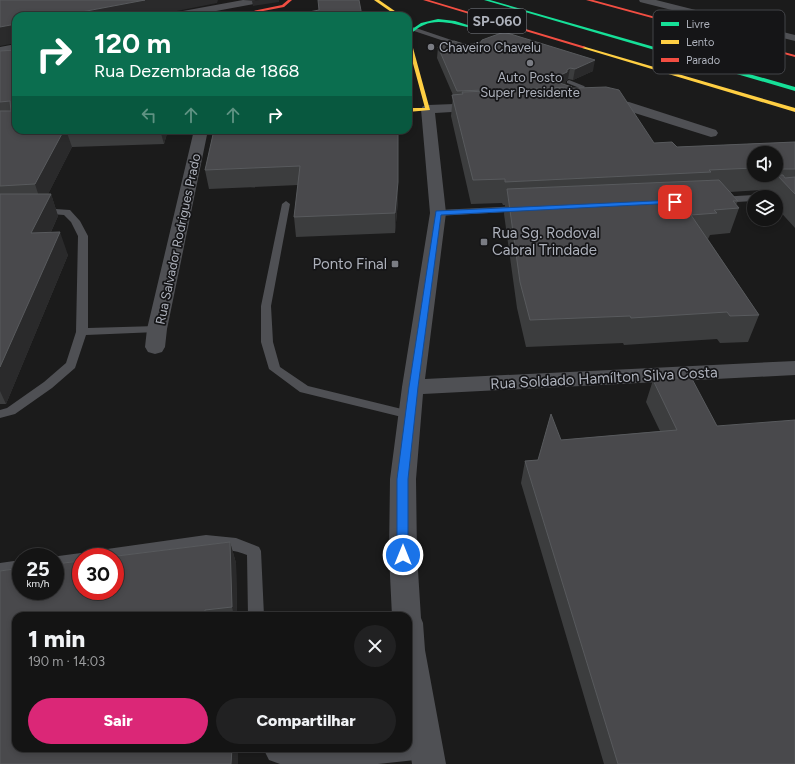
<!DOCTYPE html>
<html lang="pt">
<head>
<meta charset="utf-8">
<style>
  :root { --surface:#141414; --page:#212122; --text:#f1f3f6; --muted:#9d9ea0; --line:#333334; --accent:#db2777 }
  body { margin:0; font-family:Figtree,sans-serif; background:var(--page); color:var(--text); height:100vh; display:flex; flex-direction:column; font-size:15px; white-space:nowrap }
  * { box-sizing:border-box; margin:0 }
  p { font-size:13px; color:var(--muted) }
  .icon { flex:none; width:22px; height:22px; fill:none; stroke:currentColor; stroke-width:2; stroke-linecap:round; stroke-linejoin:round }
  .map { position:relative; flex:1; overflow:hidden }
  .side { position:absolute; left:12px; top:612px; width:400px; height:140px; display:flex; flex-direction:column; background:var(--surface); border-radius:12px; box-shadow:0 2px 6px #0003,0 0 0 1px var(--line) }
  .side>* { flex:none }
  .top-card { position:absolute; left:12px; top:12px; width:400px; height:122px; border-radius:12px; box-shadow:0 2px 6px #0003,0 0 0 1px var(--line); background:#0b6e4f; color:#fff; overflow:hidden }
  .tools { position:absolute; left:747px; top:146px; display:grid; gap:8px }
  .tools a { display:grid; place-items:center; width:36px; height:36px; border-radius:50%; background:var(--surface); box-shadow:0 2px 6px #0003,0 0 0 1px var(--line); font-size:20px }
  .speed { position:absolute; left:12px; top:548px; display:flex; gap:8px; font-size:20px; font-weight:700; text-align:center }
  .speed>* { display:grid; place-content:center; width:52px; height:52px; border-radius:50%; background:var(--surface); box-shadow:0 2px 6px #0003,0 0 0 1px var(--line); line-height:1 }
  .speed small { font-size:10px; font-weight:400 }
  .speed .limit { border:6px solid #d22; background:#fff; color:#111 }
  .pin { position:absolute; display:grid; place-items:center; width:34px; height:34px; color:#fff; margin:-17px; border-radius:8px; box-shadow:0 2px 6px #0006 }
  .me { position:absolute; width:44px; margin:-22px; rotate:0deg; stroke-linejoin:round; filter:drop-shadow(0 0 3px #0008) }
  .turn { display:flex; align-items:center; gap:14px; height:84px; padding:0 16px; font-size:18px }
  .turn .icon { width:52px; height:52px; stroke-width:2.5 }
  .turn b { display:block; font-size:28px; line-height:34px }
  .lanes { display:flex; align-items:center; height:38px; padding:0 16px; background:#0003; justify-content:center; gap:20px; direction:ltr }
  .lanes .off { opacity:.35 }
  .round { display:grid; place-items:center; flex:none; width:42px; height:42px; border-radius:21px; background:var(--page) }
  .head { display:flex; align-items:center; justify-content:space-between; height:68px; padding:0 16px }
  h1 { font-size:24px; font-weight:800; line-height:30px }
  .primary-button { display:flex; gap:8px; margin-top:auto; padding:8px 16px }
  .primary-button a { flex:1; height:46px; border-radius:24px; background:var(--accent); color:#fff; font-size:16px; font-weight:800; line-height:46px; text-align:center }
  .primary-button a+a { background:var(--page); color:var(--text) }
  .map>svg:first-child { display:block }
</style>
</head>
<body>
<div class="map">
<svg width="795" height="764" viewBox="0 0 795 764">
  <rect width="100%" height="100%" fill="#1b1b1b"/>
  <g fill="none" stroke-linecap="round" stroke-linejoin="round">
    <path fill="#4f5054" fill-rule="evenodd" d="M413 27 469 46 470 47 465 48 411 30V28Z
      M569 80 584 86 585 87 582 89 567 83V81Z
      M754 195 758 197H754V201L719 203 715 200 719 197Z
      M286 201 290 204 271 306 273 342 280 367 308 386 414 412 416 415 414 418 410 419 300 392 269 369 261 342V306L282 204Z
      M521 206 524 207 526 209 524 211 438 216 433 213 438 210Z
      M41 208 70 210 80 221 88 236V328L157 326 161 327 163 329 161 331 157 332 86 335 75 368 52 388 15 414 0 418V410L7 408 44 382 66 363 76 332 78 236 71 222 64 215 38 213 36 211 38 209Z
      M206 535 236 538 259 547 261 551 264 616H248L247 555C209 540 155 554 115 560V557H81V565L55 568V557H51L81 553 87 555 88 552 93 551Z
      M21 560V574L0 577V563Z
      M425 741 431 744 434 750 431 756 425 759 378 764H280L269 760 263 748H294L317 752 354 748H408V743Z"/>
    <path fill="#4f5054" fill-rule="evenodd" d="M243 0 259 1 254 4 189 16H167L172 13Z
      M639 0H656L795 35V41L640 2Z
      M16 44V50L0 53V47Z
      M601 98 629 102 716 130 718 133 716 136 711 137 622 109 596 105 594 102 596 99Z
      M481 103 486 104 488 107 486 110 435 113 446 213 425 379 795 361V375L423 394 416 479 417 555 421 618 423 623 425 650 446 764H412L408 737V616H392L389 555 390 479 402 387 430 213 421 109 423 106 428 105Z
      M194 130H208L167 329 165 347 162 352 155 354 148 352 145 347 147 329Z"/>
    <path fill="#16e098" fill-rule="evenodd" d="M484 0H490L795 87V91Z
      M438 19 455 21 474 27 472 28C457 25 439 18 424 25 418 27 414 32 408 35V32L421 23Z"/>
    <path fill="#ffcf43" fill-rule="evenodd" d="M374 0H379L402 16H397Z
      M408 36 410 37 430 110 408 112V108H425L408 45Z
      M582 46 795 108V112L582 48Z"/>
    <path fill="#f24e42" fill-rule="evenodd" d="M288 0H292L284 7 238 16H229L282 5Z
      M423 0H429L586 47 582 48Z
      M586 0H593L795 55V57Z"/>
  </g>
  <path fill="#3c3d3e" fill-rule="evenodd" d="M467 45 593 71 573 80 568 79 566 81V83L564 84 572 87V88L654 143 677 147 795 142V228L776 207V197H767L761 190 730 192 738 201 736 205 739 208 730 233 710 235 708 239 759 315 748 342 720 343 717 339 624 345 623 343 526 347 517 308 504 214 505 205H503L502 203 471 204 451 116 453 95 437 58 438 47ZM754 153H776V175H754Z
    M0 51 16 130H168L164 144 72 147 48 194H51L58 216 51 232 68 255 6 404H0Z
    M214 130 398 201 395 233 296 237 294 217 298 185 209 189 205 170Z
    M691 377 795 764H604L521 483 525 461 538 460 561 440 660 431 646 402 653 380Z
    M230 542 236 563 237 616H16V748H238V764H0V571L21 568V591H55V564L81 561V591H115V557H109Z"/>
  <path fill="#2a2a2b" d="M145 0H218L217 3 152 16H60Z
    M259 0H279V2L253 6 252 1Z
    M16 24V43L0 46V27Z
    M595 60 593 71 573 80 575 69Z
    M570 68 568 79 566 81V83L557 87 550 80Z
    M64 130H66L72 147 42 206 35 184Z
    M160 130H168L164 144Z
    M782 169 779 177 776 174 777 172Z
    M398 182V201L395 233V213Z
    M51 194 58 216 40 256 31 233Z
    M60 232 68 255 6 404 0 391V367Z
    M230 542 236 563 237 616H234L232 607Z
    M205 610 207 616H205Z
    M232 748H238V764H231Z"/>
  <path fill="#49494c" stroke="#585a5d" d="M0 0H145L60 16H16V24L0 27Z
    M318 0H359L362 16H289L319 10Z
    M504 32 595 60 575 69 570 68 567 70V72L550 80 572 87 457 91 438 47 454 41 467 45 481 42 482 40Z
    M16 50V130H64L35 184 0 186V111H11L10 101 0 102V51Z
    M606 87 619 90 654 143 672 142 677 147 795 142V169H782L777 172V175H783L785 178 795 177V194L776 174V153H754V168L709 170 711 172 505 182V179L473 180 452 95 463 94 462 92Z
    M214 130H397L398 134V182L395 213 294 217 300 166 205 170Z
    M719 180 738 201H733L739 208 714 210 717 213 691 215 759 315 730 316 727 312 631 318 630 316 530 320 520 282 507 189Z
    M0 194H51L31 233 60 232 0 367Z
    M691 377 717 426 795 420V764H618L525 461 538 460 551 414 561 440 677 430 653 380Z
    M230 542 232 607 205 610V616H16V748H232L231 764H0V571L21 568V591H55V564L81 561V591H115V557H109Z"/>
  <path fill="#1a73e8" stroke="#114b97" d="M675 200H677V203L441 215 418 387 408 479V555L407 558 403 560 399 558 397 555V479L409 387 436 211Z"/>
  <g fill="#7a7c83" stroke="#151517" stroke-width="1.5">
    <circle cx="431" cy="47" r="4"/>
    <circle cx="530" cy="63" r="4"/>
    <rect x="480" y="238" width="8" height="8" rx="2"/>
    <rect x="391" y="260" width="8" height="8" rx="2"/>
  </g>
  <g text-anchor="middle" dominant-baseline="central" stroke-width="3.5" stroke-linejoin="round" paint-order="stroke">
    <g font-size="13" fill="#adb1bb" stroke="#151517" text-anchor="start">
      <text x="439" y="47">Chaveiro Chavelu</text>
      <text x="530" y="77" text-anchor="middle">Auto Posto<tspan x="530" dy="15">Super Presidente</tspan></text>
    </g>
    <g font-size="13" fill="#adb1bb" stroke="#151517">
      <text transform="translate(178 239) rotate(-78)">Rua Salvador Rodrigues Prado</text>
    </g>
    <rect fill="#151517" stroke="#7f828a" stroke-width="1" x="468" y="9" width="58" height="24" rx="3"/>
    <g font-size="14" font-weight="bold" fill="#adb1bb">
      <text x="497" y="21">SP-060</text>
    </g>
    <g font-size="15" fill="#adb1bb" stroke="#151517" text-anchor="start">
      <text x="492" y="233">Rua Sg. Rodoval<tspan x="492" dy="17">Cabral Trindade</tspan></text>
      <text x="387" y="264" text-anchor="end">Ponto Final</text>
    </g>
    <g font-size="15" fill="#adb1bb" stroke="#151517">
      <text transform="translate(604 378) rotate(-3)">Rua Soldado Hamílton Silva Costa</text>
    </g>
  </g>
  <rect x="653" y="10" width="132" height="64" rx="6" fill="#151517" stroke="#434448" stroke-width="1"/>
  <rect x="661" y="22" width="18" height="4" fill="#16e098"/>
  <rect x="661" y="40" width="18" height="4" fill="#ffcf43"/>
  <rect x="661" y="58" width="18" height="4" fill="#f24e42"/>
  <g font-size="11" fill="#adb1bb">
    <text x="686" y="28">Livre</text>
    <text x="686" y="46">Lento</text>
    <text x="686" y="64">Parado</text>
  </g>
</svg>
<div class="tools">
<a><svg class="icon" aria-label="sound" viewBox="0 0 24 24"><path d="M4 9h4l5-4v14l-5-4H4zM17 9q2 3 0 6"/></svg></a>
<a><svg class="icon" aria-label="layers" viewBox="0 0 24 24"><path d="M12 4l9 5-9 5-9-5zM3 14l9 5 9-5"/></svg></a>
</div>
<div class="speed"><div>25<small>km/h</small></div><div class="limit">30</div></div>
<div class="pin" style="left:675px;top:202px;background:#d93025"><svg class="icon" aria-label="arrive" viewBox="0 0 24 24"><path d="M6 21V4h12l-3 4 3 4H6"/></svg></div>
<svg class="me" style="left:403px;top:555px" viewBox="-20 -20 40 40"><circle r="17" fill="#1a73e8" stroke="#fff" stroke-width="3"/><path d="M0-11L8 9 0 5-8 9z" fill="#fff"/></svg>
<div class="top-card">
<div class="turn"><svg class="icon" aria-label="right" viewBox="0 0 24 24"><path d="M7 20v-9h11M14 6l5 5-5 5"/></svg><div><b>120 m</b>Rua Dezembrada de 1868</div></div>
<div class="lanes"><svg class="icon off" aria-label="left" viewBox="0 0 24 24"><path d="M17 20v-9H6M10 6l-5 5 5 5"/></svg><svg class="icon off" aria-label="ahead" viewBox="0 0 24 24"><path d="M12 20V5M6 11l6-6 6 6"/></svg><svg class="icon off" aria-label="ahead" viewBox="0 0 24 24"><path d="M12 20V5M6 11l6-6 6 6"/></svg><svg class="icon" aria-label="right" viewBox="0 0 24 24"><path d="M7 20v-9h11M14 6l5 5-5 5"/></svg></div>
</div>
<section class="side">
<div class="head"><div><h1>1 min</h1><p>190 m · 14:03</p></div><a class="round"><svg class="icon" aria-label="close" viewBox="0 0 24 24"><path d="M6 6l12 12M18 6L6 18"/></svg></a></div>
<div class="primary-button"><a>Sair</a><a>Compartilhar</a></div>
</section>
</div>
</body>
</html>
